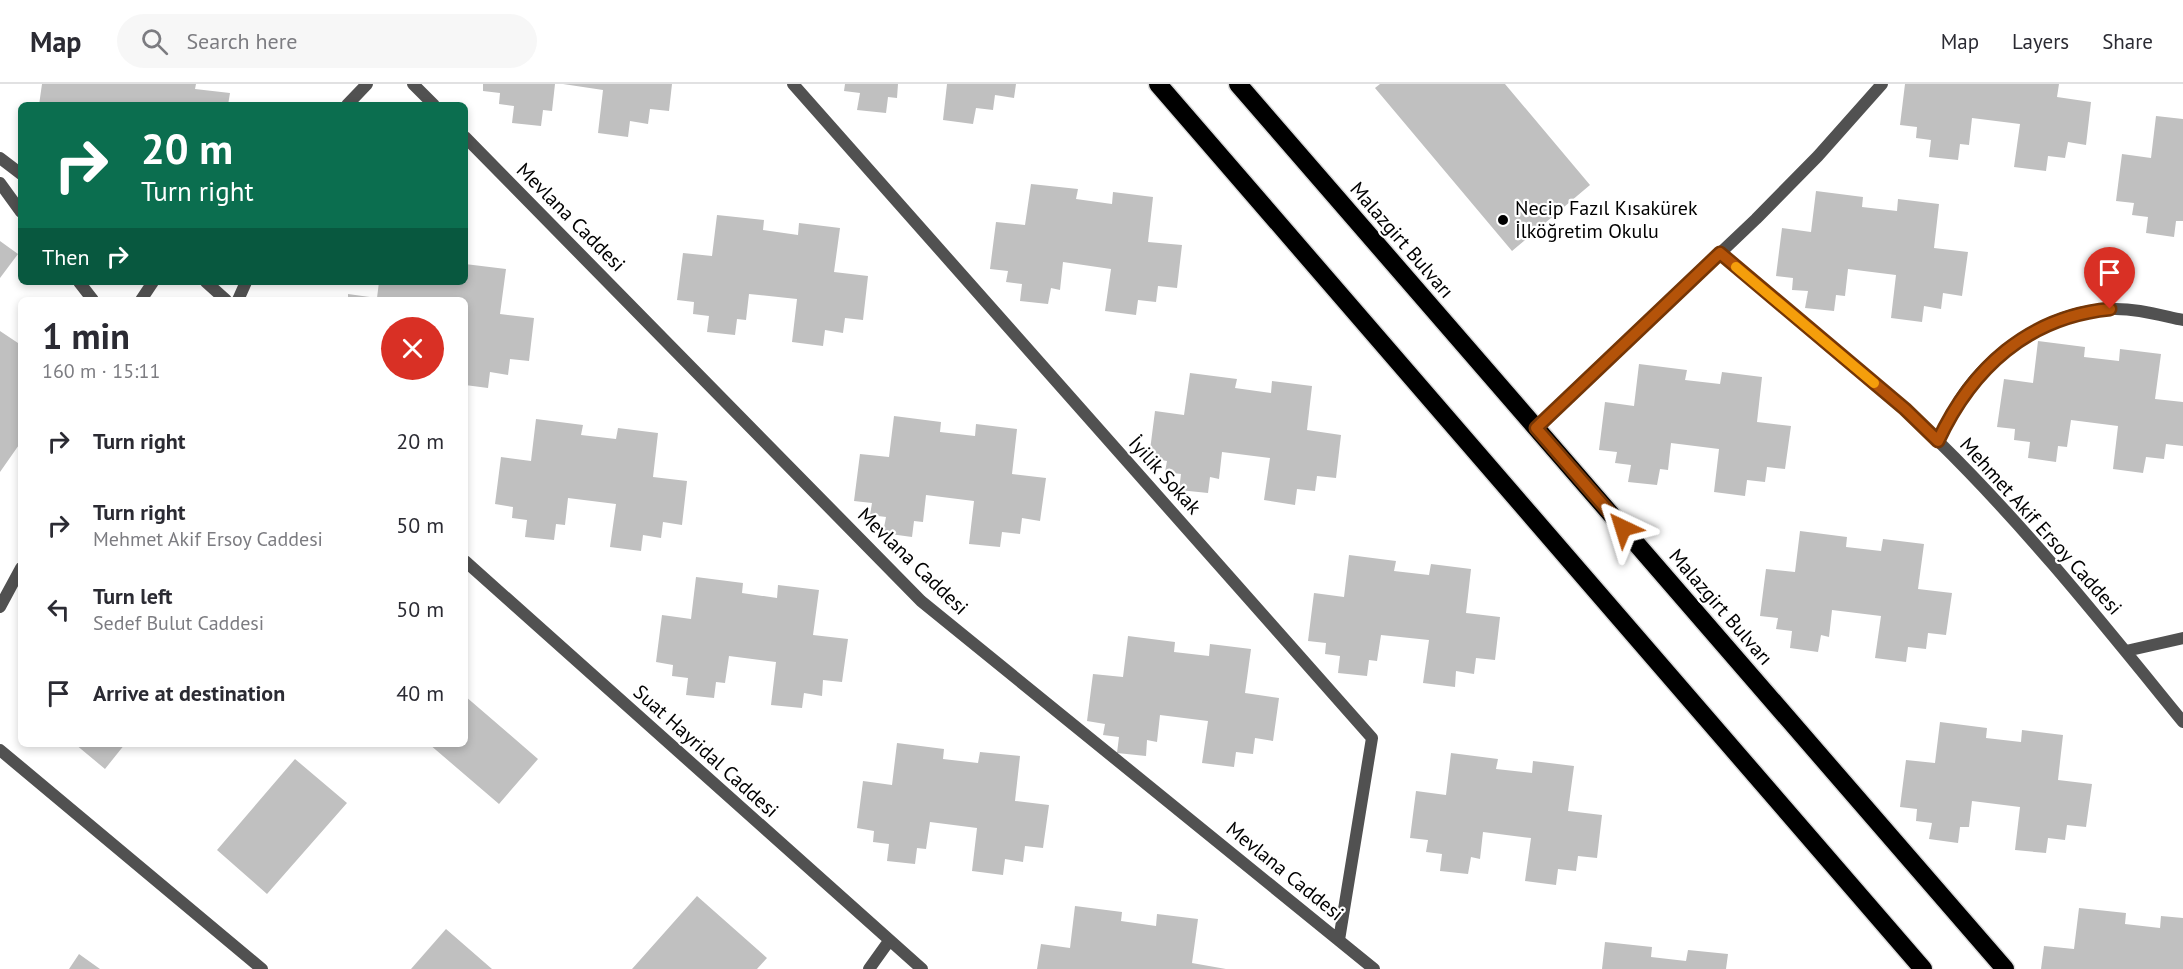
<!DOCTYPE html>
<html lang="en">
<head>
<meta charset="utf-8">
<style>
  :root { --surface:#fff; --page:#f7f7f7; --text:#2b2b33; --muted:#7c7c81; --line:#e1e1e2 }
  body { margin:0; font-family:"PT Sans",sans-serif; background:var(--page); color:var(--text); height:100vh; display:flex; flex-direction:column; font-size:22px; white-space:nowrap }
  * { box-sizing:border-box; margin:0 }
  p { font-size:20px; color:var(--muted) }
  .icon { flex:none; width:33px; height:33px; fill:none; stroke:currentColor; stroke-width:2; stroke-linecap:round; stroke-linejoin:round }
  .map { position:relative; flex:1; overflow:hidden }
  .panel { position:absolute; left:18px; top:213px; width:450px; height:450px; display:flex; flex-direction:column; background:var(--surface); border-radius:9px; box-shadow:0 3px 9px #0003 }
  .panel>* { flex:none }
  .banner { position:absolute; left:18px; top:18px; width:450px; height:183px; border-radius:9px; box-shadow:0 3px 9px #0003; background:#0b6e4f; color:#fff; overflow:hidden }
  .pin { position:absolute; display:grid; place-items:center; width:51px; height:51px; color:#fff; margin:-62px -26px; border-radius:50% 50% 50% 0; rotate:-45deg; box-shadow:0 0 6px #0007 }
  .pin .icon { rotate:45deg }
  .me { position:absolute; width:66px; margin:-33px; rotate:319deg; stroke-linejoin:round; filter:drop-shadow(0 0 4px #0008) }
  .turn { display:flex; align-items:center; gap:21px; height:126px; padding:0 24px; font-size:27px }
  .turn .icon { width:78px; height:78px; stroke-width:2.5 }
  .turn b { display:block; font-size:42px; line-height:51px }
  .then { display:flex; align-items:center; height:57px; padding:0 24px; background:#0003; gap:12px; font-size:22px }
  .round { display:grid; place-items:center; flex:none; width:63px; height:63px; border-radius:32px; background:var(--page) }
  .overview { display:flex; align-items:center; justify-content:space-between; height:102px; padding:0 24px }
  h1 { font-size:36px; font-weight:600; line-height:45px }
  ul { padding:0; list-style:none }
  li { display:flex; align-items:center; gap:18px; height:84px; padding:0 24px }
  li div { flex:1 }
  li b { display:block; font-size:22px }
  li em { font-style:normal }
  header { display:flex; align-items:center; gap:36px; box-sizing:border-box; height:84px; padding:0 30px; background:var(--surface); border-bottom:2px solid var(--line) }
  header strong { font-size:28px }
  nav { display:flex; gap:33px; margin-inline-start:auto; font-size:21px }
  .search { width:420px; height:54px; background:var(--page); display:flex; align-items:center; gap:15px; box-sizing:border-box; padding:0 21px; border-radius:33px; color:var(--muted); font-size:22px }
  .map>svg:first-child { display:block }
</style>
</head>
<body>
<header>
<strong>Map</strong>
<div class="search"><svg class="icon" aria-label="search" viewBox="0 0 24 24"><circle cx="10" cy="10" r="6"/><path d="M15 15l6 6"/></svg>Search here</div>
<nav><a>Map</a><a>Layers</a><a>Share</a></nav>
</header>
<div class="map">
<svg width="2183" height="885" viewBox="0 0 2183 885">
  <rect width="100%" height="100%" fill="#fff"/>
  <path fill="#c0c0c0" d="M42 0H196L195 5 230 9 228 21H39Z
    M483 0H555L552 27 543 26 541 42 512 39 514 22 499 20 500 9 483 7Z
    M563 0H672L669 27 650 25 648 40 630 37 628 53 598 49 603 6Z
    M845 0H898L897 14 888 13 886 29 857 26 860 9 844 7Z
    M947 0H1016L1014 14 995 11 993 26 976 24 973 40 943 36Z
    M1380 0H1505L1590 101 1512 167 1375 4Z
    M1905 0H2059L2057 13 2091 18 2086 61 2068 58 2065 74 2048 72 2046 87 2014 83 2020 40 1972 34 1969 61 1960 60 1958 76 1929 73 1931 56 1916 54 1917 43 1900 41Z
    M2156 32 2183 35V137H2176L2174 153 2146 149 2148 133 2132 131 2134 119 2116 117 2122 70 2151 74Z
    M1031 100 1078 105 1076 115 1112 120 1113 108 1153 113 1148 158 1182 161 1177 204 1158 202 1156 218 1138 216 1136 231 1105 227 1111 185 1063 178 1060 206 1051 204 1048 220 1020 217 1022 200 1006 198 1008 187 990 185 996 138 1025 141Z
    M1816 107 1863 113 1862 123 1897 127 1898 115 1939 120 1934 164 1968 168 1962 212 1943 209 1941 225 1924 222 1922 238 1891 234 1896 191 1848 185 1845 212 1836 211 1834 227 1805 224 1808 207 1792 206 1793 194 1776 192 1782 144 1811 148Z
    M717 131 764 136 763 146 798 151 799 139 840 144 834 188 868 192 863 236 845 234 843 249 825 246 823 262 792 258 797 215 749 210 746 236 737 235 735 251 707 248 709 232 693 230 694 218 677 216 683 169 712 172Z
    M0 157 18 170 0 194Z
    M465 180 506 185 500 230 534 234 529 277 510 275 508 291 490 288 488 304 465 301V216H348V210L377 214 379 198H465Z
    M0 247 21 261V358L0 388Z
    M2038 257 2085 263 2084 273 2119 277 2120 265 2161 270 2155 315 2183 318V362L2166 360 2164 375 2146 373 2143 389 2113 385 2118 342 2071 336 2067 363 2058 362 2056 378 2028 374 2030 358 2014 356 2015 345 1997 343 2004 295 2033 299Z
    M1639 280 1687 286 1685 296 1720 300 1722 288 1762 293 1757 338 1791 342 1785 385 1767 383 1765 398 1747 396 1745 412 1714 408 1719 365 1671 359 1668 386 1660 385 1657 401 1628 398 1631 381 1615 379 1617 368 1599 366 1605 318 1634 322Z
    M1190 289 1237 295 1235 304 1271 309 1272 297 1312 302 1307 346 1341 351 1336 394 1317 392 1315 407 1297 405 1295 421 1264 416 1270 374 1222 368 1219 395 1210 393 1208 409 1179 406 1181 390 1165 388 1167 377 1149 374 1155 327 1184 331Z
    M894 332 941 338 940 348 975 352 976 340 1017 345 1012 390 1046 394 1040 437 1022 434 1020 450 1002 448 1000 463 969 460 974 417 926 411 923 438 914 437 912 453 883 449 886 433 870 431 872 419 854 417 860 370 889 373Z
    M536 335 583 341 581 351 616 355 618 344 658 349 653 393 687 397 682 441 663 438 661 454 643 451 641 467 610 463 616 420 568 414 565 441 556 440 554 456 525 453 527 436 512 434 513 423 495 420 501 373 531 377Z
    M1800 447 1847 453 1846 463 1881 467 1883 455 1924 460 1918 505 1952 509 1946 551 1928 549 1926 565 1908 563 1906 578 1875 574 1881 532 1832 526 1829 553 1821 551 1818 568 1790 564 1792 547 1776 545 1778 534 1760 532 1766 485 1795 488Z
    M1349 471 1396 477 1394 487 1429 491 1431 480 1471 485 1466 529 1500 533 1495 576 1476 574 1474 590 1456 587 1455 603 1423 599 1429 556 1381 551 1377 577 1369 576 1367 592 1338 589 1340 572 1325 570 1326 559 1308 557 1314 509 1344 513Z
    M696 493 743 499 742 509 777 514 778 501 819 506 813 551 848 555 842 598 823 596 822 612 804 609 802 624 771 621 776 578 729 572 725 599 716 598 714 614 686 611 688 594 672 592 673 581 656 578 662 531 691 535Z
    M1128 552 1175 558 1174 568 1209 572 1210 560 1251 565 1245 609 1279 614 1273 657 1255 654 1253 670 1236 668 1234 683 1202 679 1208 637 1160 631 1157 658 1147 656 1146 672 1117 669 1119 653 1103 651 1105 640 1087 637 1093 590 1123 593Z
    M465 612 538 675 499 720 429 660H465Z
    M1940 638 1987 644 1986 654 2021 658 2022 646 2063 651 2058 696 2092 700 2086 743 2067 741 2065 756 2048 754 2046 769 2015 766 2020 723 1972 717 1969 743H1960L1958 759 1929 755 1932 739 1916 737 1917 725 1900 723 1906 676 1935 679Z
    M897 659 944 665 943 675 978 679 980 668 1020 672 1015 717 1049 721 1043 764 1025 762 1023 778 1005 775 1003 791 972 787 977 744 930 738 926 765 917 764 915 780 887 777 889 760 873 758 874 747 857 744 863 697 892 701Z
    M75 660H125L105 685Z
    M1451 669 1498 675 1496 685 1532 689 1533 677 1574 682 1568 727 1602 731 1597 774 1578 772 1576 787 1558 785 1556 801 1525 797 1531 754 1483 748 1480 775 1471 773 1468 790 1440 787 1442 770 1426 768 1428 756 1410 754 1416 707 1446 711Z
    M295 675 347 719 267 810 217 766Z
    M697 812 767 874 757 885H632Z
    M1075 822 1122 828 1121 837 1156 842 1157 830 1198 835 1192 879 1226 885H1037L1041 860 1070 864Z
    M2079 824 2126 829 2125 840 2160 844 2161 832 2183 834V885H2041L2044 862 2074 865Z
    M446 845 492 885H411Z
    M1605 858 1652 863 1651 873 1686 877 1688 866 1728 870 1726 885H1602Z
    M79 870 100 885H69Z"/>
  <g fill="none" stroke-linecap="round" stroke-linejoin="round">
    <g stroke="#dbdbdb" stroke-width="21">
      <path id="highway" d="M1158 0 1923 885
        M1238 0 2005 885"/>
    </g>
    <path stroke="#515151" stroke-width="12" d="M413 0 434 21
      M793 0 1372 654 1339 856
      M347 21 367 0
      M465 53 921 517 1374 885
      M0 74 21 90
      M0 99 21 128
      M1720 169C1793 231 1869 290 1937 356 2027 444 2104 541 2183 638
      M79 198 93 216
      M206 198 226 216
      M141 216 153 198
      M238 216 246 198
      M1536 344 1756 135 1818 72 1882 0
      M1938 357C1947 339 1955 321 1967 305 2000 262 2055 226 2111 225 2135 224 2159 231 2183 236
      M465 477 922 885
      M0 523 21 484
      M2126 567 2183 554
      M0 666 262 885
      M869 885 889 857"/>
    <use href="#highway" stroke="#000" stroke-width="18"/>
  </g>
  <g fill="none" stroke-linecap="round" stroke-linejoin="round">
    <g stroke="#753606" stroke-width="15">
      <path id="route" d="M1623 444 1536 344 1720 169 1905 325 1938 357C1972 284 2028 233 2110 225"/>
    </g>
    <use href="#route" stroke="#b45309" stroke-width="10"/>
    <path stroke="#f59e0b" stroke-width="10" d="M1736 183 1874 299"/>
  </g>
  <circle fill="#000" stroke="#fff" stroke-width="2" cx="1503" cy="136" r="6"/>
  <g text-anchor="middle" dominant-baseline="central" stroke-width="4.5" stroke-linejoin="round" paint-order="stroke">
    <g font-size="20" fill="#000" stroke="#fff" text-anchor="start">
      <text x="1515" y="124">Necip Fazıl Kısakürek<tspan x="1515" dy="23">İlköğretim Okulu</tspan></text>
    </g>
    <g font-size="20" fill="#000" stroke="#fff">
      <text transform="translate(571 133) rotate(45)">Mevlana Caddesi</text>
      <text transform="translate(1402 156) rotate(49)">Malazgirt Bulvarı</text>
      <text transform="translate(1165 391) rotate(48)">İyilik Sokak</text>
      <text transform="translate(2041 442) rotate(48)">Mehmet Akif Ersoy Caddesi</text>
      <text transform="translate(913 477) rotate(44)">Mevlana Caddesi</text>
      <text transform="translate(1721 523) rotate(49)">Malazgirt Bulvarı</text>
      <text transform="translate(706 667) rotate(42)">Suat Hayridal Caddesi</text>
      <text transform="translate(1285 787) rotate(39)">Mevlana Caddesi</text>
    </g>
  </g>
</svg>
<div class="pin" style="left:2110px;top:225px;background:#d93025"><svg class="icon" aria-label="arrive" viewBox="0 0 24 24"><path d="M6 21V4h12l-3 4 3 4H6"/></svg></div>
<svg class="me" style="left:1623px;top:444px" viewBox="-20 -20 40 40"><path d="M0-17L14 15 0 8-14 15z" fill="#b45309" stroke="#fff" stroke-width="4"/></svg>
<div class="banner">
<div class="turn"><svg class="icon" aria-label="right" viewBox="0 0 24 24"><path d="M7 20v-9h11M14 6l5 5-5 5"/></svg><div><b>20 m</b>Turn right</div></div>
<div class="then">Then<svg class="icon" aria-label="right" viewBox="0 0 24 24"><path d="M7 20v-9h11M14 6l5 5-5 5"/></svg></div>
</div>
<section class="panel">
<div class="overview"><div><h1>1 min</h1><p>160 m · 15:11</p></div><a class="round" style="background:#d93025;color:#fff"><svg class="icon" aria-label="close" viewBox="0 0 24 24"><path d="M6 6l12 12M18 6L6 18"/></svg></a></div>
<ul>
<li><svg class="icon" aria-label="right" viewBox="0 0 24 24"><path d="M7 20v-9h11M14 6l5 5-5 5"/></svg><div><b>Turn right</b></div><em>20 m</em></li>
<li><svg class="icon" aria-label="right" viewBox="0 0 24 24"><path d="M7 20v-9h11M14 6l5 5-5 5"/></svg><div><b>Turn right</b><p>Mehmet Akif Ersoy Caddesi</p></div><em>50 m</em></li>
<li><svg class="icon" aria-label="left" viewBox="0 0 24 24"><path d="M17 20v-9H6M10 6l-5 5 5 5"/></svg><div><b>Turn left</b><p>Sedef Bulut Caddesi</p></div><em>50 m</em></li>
<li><svg class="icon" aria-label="arrive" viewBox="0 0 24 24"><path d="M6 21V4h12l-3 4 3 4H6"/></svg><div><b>Arrive at destination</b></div><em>40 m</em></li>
</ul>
</section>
</div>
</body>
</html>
